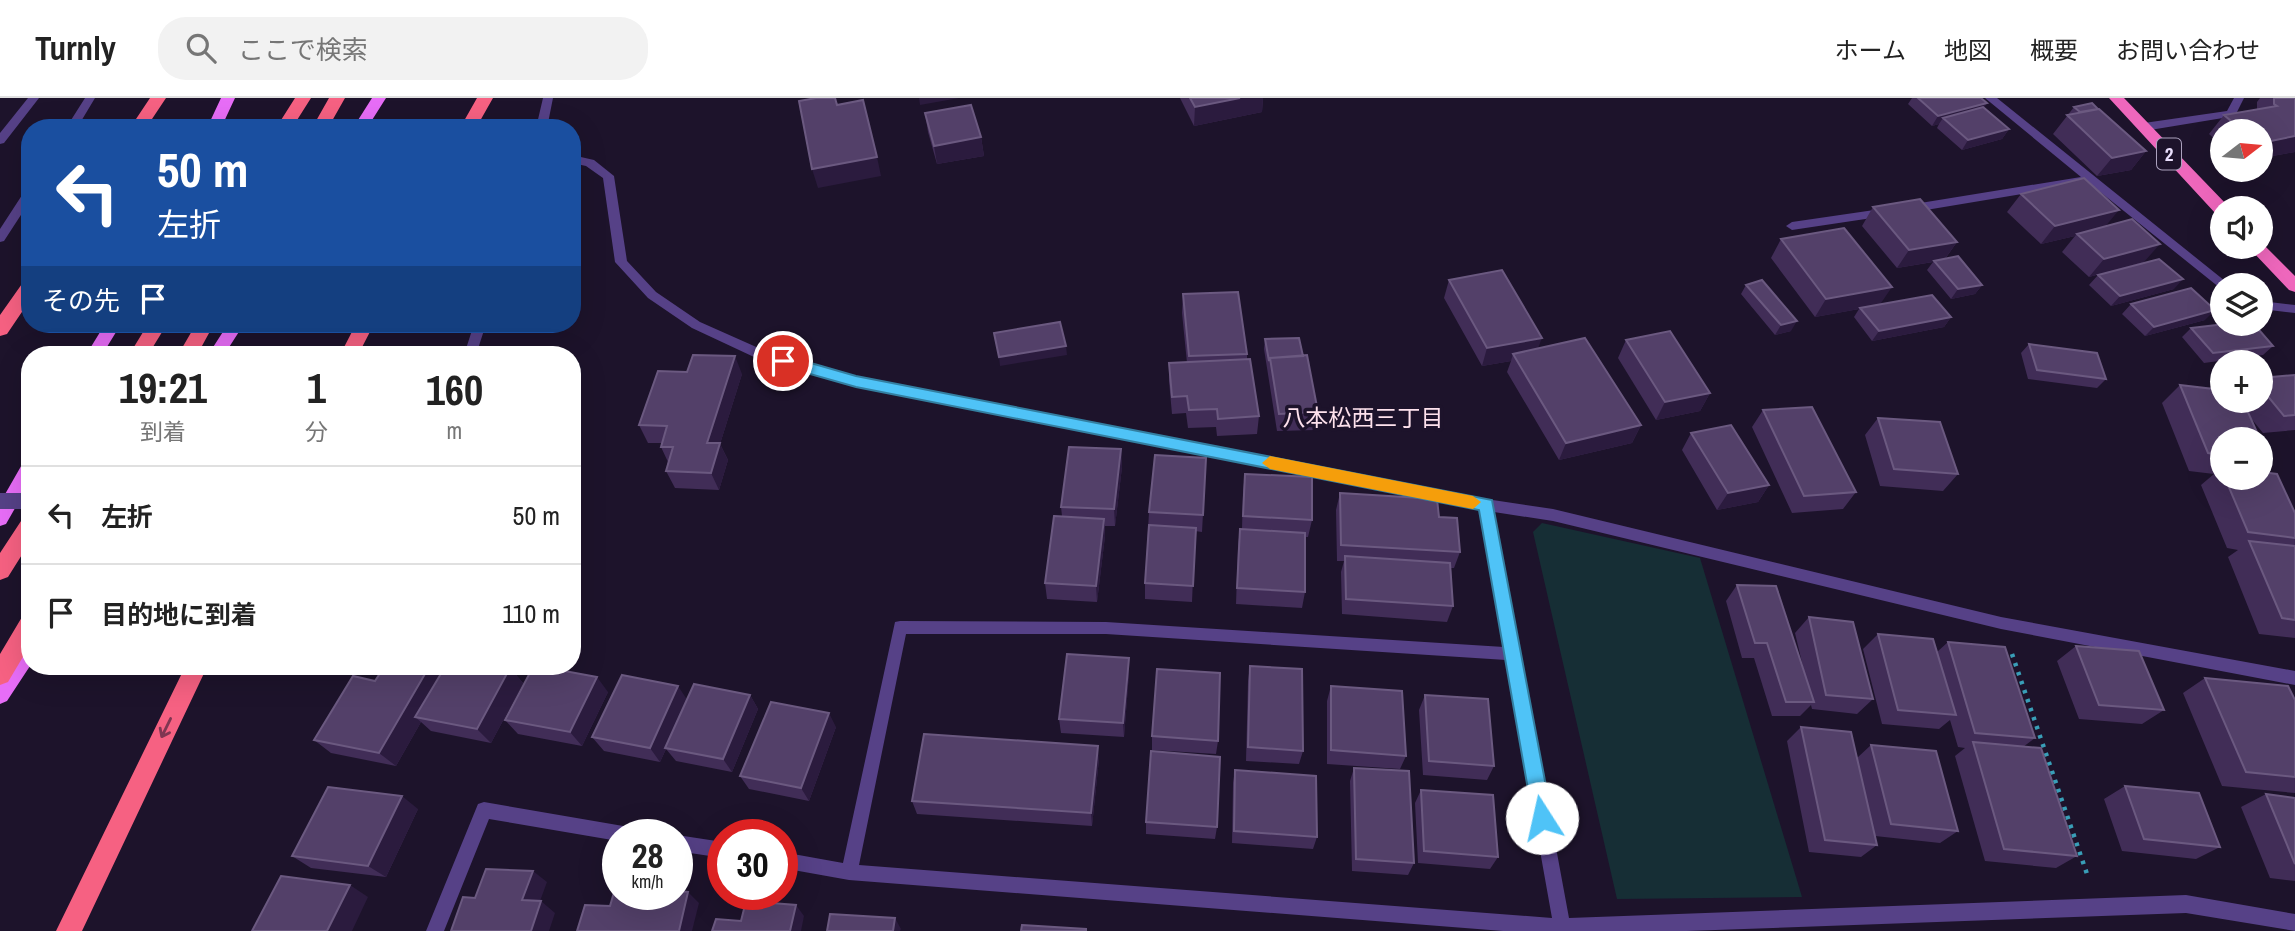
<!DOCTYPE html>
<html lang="ja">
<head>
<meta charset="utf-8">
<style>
  :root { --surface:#fff; --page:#f2f2f2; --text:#222; --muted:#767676; --line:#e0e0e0 }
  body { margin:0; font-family:"Archivo Narrow","Noto Sans JP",sans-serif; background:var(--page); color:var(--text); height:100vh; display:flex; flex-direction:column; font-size:26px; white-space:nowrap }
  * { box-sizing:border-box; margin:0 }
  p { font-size:23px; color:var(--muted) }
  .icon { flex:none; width:38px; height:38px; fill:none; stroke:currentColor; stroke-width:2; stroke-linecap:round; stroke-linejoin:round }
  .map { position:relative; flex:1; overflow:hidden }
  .details { position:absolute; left:21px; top:248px; width:560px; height:329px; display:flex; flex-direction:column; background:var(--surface); border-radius:28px; box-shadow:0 7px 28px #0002 }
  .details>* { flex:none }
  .guide { position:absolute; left:21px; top:21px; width:560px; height:214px; border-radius:28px; box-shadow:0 7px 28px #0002; background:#1a4fa0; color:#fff; overflow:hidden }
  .needle { width:46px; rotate:74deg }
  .controls { position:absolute; left:2210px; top:21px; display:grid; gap:14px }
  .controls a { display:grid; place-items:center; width:63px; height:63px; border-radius:50%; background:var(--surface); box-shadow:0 7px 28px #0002; font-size:35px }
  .speed { position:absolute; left:602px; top:721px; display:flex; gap:14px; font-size:35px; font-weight:700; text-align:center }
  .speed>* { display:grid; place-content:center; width:91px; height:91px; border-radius:50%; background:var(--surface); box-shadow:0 7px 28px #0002; line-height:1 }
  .speed small { font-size:18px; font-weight:400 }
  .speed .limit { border:10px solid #d22; background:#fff; color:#111 }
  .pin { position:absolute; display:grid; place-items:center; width:60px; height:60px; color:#fff; margin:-30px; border:4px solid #fff; border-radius:50%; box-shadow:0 2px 7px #0007 }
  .me { position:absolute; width:77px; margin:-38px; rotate:350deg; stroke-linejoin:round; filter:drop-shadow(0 0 5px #0008) }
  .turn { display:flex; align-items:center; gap:24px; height:147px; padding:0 21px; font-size:32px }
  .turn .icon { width:91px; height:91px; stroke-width:2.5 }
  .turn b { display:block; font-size:49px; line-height:60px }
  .then { display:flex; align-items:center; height:66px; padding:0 21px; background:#0003; gap:14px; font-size:26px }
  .eta { display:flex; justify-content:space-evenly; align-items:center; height:119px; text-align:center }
  .eta b { font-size:42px; font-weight:700; line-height:49px }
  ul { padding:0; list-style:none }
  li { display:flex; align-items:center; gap:21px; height:98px; padding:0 21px; border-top:2px solid var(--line) }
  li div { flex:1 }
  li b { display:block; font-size:26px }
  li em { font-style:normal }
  header { display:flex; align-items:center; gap:42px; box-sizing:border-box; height:98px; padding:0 35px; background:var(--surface); border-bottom:2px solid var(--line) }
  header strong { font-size:33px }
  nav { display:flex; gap:38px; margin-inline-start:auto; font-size:24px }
  .search { width:490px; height:63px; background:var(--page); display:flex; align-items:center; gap:18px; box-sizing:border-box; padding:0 24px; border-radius:28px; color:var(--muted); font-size:26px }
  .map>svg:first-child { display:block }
</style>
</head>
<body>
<header>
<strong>Turnly</strong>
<div class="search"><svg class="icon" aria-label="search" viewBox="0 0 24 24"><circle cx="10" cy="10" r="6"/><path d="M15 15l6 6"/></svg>ここで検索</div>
<nav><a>ホーム</a><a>地図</a><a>概要</a><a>お問い合わせ</a></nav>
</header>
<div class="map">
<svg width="2295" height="833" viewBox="0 0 2295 833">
  <rect width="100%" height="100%" fill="#1d132b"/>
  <path fill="#162e35" d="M1542 425 1700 460 1802 799 1617 801 1533 434Z"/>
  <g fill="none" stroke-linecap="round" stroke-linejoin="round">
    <path stroke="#399eb7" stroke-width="4.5" stroke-dasharray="3.5 6" stroke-linecap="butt" d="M2012 556 2087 776"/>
    <path fill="#564187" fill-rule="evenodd" d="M28 0H39L4 45 0 46V35Z
      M85 0H95L77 30H66Z
      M543 0H553L547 30H536Z
      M1985 0H1997L2230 187H2222V191L2220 190 2089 85 1908 115 1904 114V108L1908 107 2081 79Z
      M2234 0H2244L2235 18 2144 33 2139 29 2144 25 2227 13Z
      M572 57 594 62 614 78 627 163 656 194 700 224 763 252 856 278 1486 401 1553 411 2001 519 2295 573V587L2001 531 1553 423 1494 414 1569 820 2186 797 2295 816V833L2186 815 1687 833H1503L849 782 782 770V754L843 765 895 524 900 523 1106 524 1504 549 1480 411 856 288 754 259 692 230 648 200 615 164 603 80 586 68 572 65ZM906 536H1106L1506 562 1552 820 859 767Z
      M30 90V103L4 143 0 144V131L26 91Z
      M1888 110 1892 111V117L1792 132 1786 128 1792 124Z
      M2261 203 2295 207V215L2261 211Z
      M474 226H486L476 257H464Z
      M484 704 629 729 635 731 637 737H618V743L489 721 444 833H426L478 706Z
      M677 737 723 744V760L677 753Z"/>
    <path fill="#e76df7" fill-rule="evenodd" d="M221 0H235L221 30H207Z
      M372 0H386L367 30H353Z
      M105 226H121L102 257H86Z
      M228 226H244L224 257H208Z
      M30 361V384L6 426 0 428V405L24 363Z
      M30 543V568L7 603 0 606V581L23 545Z"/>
    <path fill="#ee67bc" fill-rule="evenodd" d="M2109 0H2124L2228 108 2229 110H2222V117L2216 116Z
      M2261 144 2295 178V194L2289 192 2252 153 2250 149H2261Z"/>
    <path fill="#f66182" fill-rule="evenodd" d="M150 0H166L146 30H130Z
      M295 0H311L292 30H276Z
      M329 0H345L328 30H312Z
      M477 0H493L476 30H460Z
      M30 182V202L7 236 0 238V217L24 183Z
      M148 226H167L148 257H129Z
      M196 226H214L197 257H178Z
      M356 226H374L358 257H340Z
      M30 417V444L8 479 0 482V455L23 420Z
      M30 516V547L8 584 0 587V556L22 519Z
      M185 569H207L82 833H56Z"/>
    <path stroke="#564187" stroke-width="16" d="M0 403H30"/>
  </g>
  <path fill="#412d57" d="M1180 0H1263L1262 14 1194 28Z
    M1912 0H1981L1987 5 1984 9 2009 31 2002 41 1962 52 1937 30 1939 26 1932 28 1908 6Z
    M2260 0H2295V54L2261 60V33H2222V48L2209 36 2224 17 2257 11V4Z
    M2074 9 2146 53 2131 72 2097 78 2053 36Z
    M925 15 981 39 984 58 937 66 928 34Z
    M2021 96 2106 128 2144 164 2089 179 2062 154 2075 138 2041 146 2007 114Z
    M1873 109 1957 144 1945 161 1982 187 1975 196 1951 201 1927 172 1933 164 1897 170 1862 128Z
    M1781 141 1880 206 1951 219 1944 229 1872 243 1854 219 1859 211 1815 219 1771 160Z
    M2098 177 2174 191 2111 208 2089 187Z
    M1449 182 1641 327 1632 345 1559 362 1507 274 1511 263 1482 268 1444 200Z
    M1746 187 1791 233 1775 237 1741 196Z
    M1183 196 1247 256V262L1259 318 1257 336 1217 338 1216 329 1188 330 1186 315 1172 316 1169 283V265H1187L1182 215Z
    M2131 206 2205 222 2145 238 2122 216Z
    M2191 230 2273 248 2263 257 2204 265 2182 239Z
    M1265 241 1303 258 1318 314 1315 332 1277 333 1264 251Z
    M1626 242 1710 295 1700 313 1656 322 1618 260Z
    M2029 246 2106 281 2097 290 2028 281 2021 255Z
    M742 276 720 346 728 362 719 392 675 390 666 373 668 364 661 349 662 345H648L639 327Z
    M2295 277V332L2263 335 2250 319 2222 341V380H2261L2295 415V540L2259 536 2228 459 2238 452 2227 450 2201 387 2214 376 2189 373 2162 305 2180 287 2222 303H2261V280Z
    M1763 312 1856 394 1843 411 1792 415 1752 329Z
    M1878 320 1958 376 1943 393 1880 388 1865 337Z
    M1691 335 1769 387 1758 404 1717 412 1682 352Z
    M2261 343 2270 363 2261 370Z
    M1121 351 1122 369 1115 428H1105V438L1097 504 1047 501 1045 485 1062 418 1061 409Z
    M1206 360 1202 434 1195 433 1192 504 1145 501V485L1149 414Z
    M1245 376 1312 422 1308 439H1305V494L1302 510 1236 506 1238 448 1240 431H1242L1243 393Z
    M1340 395 1439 419 1460 454 1454 470H1451L1453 508 1447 524 1342 516 1341 474 1344 463H1337L1336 412Z
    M1737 487 1804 573 1795 535 1809 519 1873 601 1857 616 1812 611 1811 607 1800 618H1772L1754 560H1742L1726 503Z
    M1878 536 1937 554 1948 544 2035 640 2023 649 2077 758 2056 770 1985 763 1955 658 1965 650 1958 649 1950 622 1939 631 1882 626 1863 551Z
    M2076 548 2164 612 2142 626 2079 621 2057 563Z
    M1129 560V575L1124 639 1061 635 1059 621Z
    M1250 568 1303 653 1299 666 1246 663 1248 583Z
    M384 569H430L439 578 510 570 523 585 491 645 431 633 421 624 396 668 331 655 314 642 375 583Z
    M2205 580 2295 602V695L2222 688 2183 595Z
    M1331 588 1406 658 1400 671 1327 666V603Z
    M608 594 582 648 518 636 505 622Z
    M750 597 758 611 732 674 676 663 666 651 660 664 604 653 592 639 687 602Z
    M1425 597 1494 668 1487 682 1423 677 1419 612Z
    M836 629 809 703 749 691 740 678Z
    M1801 629 1857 660 1871 647 1958 733 1940 745 1875 738 1877 747 1861 759 1809 754 1787 643Z
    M1152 638 1218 643 1216 656 1152 652Z
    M1099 661 1092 728 917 716 912 703Z
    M1354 670 1414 765 1408 777 1352 773 1350 683Z
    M1235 672 1317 739 1313 751 1232 745 1233 685Z
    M2125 688 2220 749 2196 761 2122 753 2104 701Z
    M1421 692 1498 759 1490 771 1418 765 1415 705Z
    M2266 696 2295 700V783L2270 780 2241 709Z
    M418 711 386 779 311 770 292 758Z
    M1146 724 1217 729 1215 741 1146 736Z"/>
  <path fill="#2b1b3e" d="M919 0H959L920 7Z
    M1240 0H1263L1262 14 1194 28 1195 9Z
    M1987 5 1980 15 1943 20 1939 26 1932 28 1938 18Z
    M2009 31 2002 41 1962 52 1968 42Z
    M2295 38V54L2261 60V45Z
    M981 39 984 58 937 66 934 48Z
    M2146 53 2131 72 2097 78 2112 60Z
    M877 59 881 78 818 90 812 71Z
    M2119 112 2104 130 2077 136 2075 138 2041 146 2055 128Z
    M1957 144 1944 162 1897 170 1909 152Z
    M2160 146 2144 164 2089 179 2104 161Z
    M2183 181 2174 191 2111 208 2120 198Z
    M1982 187 1975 196 1951 201 1958 191Z
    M1892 189 1879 208 1860 210 1859 211 1815 219 1826 201Z
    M2215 212 2205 222 2145 238 2154 229Z
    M1951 219 1944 229 1872 243 1879 233Z
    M1797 223 1791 233 1775 237 1781 227Z
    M1542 240 1535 258 1513 256 1511 263 1482 268 1487 250Z
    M1066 248 1067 257 1000 268 999 259Z
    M735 258 742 276 720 346 728 362 719 392 711 375 707 345Z
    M1710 295 1700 313 1656 322 1665 304Z
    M1641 327 1632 345 1559 362 1566 345Z
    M1121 351 1122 369 1115 428 1114 411Z
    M1769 387 1758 404 1717 412 1728 395Z
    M1104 421 1105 438 1097 504 1096 488Z
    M1129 560V575L1124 639 1123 625Z
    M429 569 444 583 415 619 421 624 396 668 379 655Z
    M510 570 523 585 491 645 477 631Z
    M597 579 608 594 582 648 570 634Z
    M678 588 688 603 660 664 650 650Z
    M750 597 758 611 732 674 723 661Z
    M829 615 836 629 809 703 801 690Z
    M1098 648 1099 661 1092 728 1091 715Z
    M402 698 418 711 386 779 368 768Z
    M533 773 547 784 536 814 522 802Z
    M350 787 368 799 352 833H327Z
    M688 794 699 805 692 833H679Z
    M541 803 555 815 549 833H531Z
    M796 807 804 818 801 833H790Z
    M895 820 901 831 900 833H893Z"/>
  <path fill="#534069" stroke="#6b5980" stroke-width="2" d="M816 0H835L837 7 863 2 877 59 812 71 799 3Z
    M1190 0H1240L1195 9Z
    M1918 0H1981L1987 5 1938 18Z
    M2274 0H2295V38L2261 45V33H2243L2224 17 2277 8 2274 6Z
    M2092 5 2098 11 2080 14 2074 9Z
    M971 7 981 39 934 48 925 15Z
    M1983 9 2009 31 1968 42 1943 20Z
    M2099 11 2146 53 2112 60 2067 17Z
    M2084 80 2119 112 2055 128 2021 96Z
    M1920 101 1957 144 1909 152 1873 109Z
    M2132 121 2160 146 2104 161 2077 136Z
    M1844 130 1892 189 1826 201 1781 141Z
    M1958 158 1982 187 1958 191 1934 163Z
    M2159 161 2183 181 2120 198 2098 177Z
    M1502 172 1542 240 1487 250 1449 182Z
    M1762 182 1797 223 1781 227 1746 187Z
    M2191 190 2215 212 2154 229 2131 206Z
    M1238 194 1247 256 1189 258 1183 196Z
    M1932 197 1951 219 1879 233 1860 210Z
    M1060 224 1066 248 999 259 994 235Z
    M2225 226H2254L2273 248 2213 255 2191 230Z
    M1670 233 1710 295 1665 304 1626 242Z
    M1299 240 1303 258 1270 260 1269 263 1265 241Z
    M1585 240 1641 327 1566 345 1513 256Z
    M2029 246 2097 255 2106 281 2037 272Z
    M693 257 735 258 707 345H720L711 375 666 373 673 349H661L667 328 639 327 658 273 687 274Z
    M1307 257 1318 314 1279 316 1270 260Z
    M1250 261 1259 318 1218 321 1217 311 1189 312 1187 298 1172 299 1169 265Z
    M2295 277V317L2284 318 2261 290V280Z
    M2180 287 2222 292V303H2243L2260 341H2222V357L2208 355Z
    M1812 309 1856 394 1804 398 1763 312Z
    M1878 320 1940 324 1958 376 1894 371Z
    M1731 327 1769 387 1728 395 1691 335Z
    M2261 343 2270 363 2261 362Z
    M1069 349 1121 351 1114 411 1061 409Z
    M1155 357 1206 360 1203 417 1149 414Z
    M2261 374 2277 376 2295 415V440L2248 434 2225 380H2261Z
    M1245 376 1312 379V422L1243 418Z
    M1340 395 1437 401 1439 419 1457 420 1460 454 1341 447Z
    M1054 418 1104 421 1096 488 1045 485Z
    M1149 427 1196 430 1193 488 1145 485Z
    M1240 431 1305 435V494L1237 490Z
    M2249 443 2295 448V522L2282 520Z
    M1345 458 1450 465 1453 508 1346 501Z
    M1737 487 1776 488 1814 604H1786L1767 545H1755Z
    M1809 519 1853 524 1873 601 1826 597Z
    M1878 536 1933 541 1956 617 1898 612Z
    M1948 544 2005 549 2035 640 1975 635Z
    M2076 548 2139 553 2164 612 2099 607Z
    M1067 556 1129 560 1123 625 1059 621Z
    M1250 568 1302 571 1303 653 1248 649Z
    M384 569H429L379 655 314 642 353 578 375 583Z
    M445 569H500L510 570 477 631 415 619Z
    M533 569H543L597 579 570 634 505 622Z
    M1157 571 1220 575 1218 643 1152 638Z
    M622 577 678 588 650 650 592 639Z
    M2205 580 2288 588 2295 602V679L2246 674Z
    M694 586 750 597 723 661 665 650Z
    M1331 588 1402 593 1406 658 1331 652Z
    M1425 597 1488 601 1494 668 1429 663Z
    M771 604 829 615 801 690 740 678Z
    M1801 629 1851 634 1877 747 1825 742Z
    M924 636 1098 648 1091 715 912 703Z
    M1973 644 2041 650 2077 758 2004 751Z
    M1871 647 1936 653 1958 733 1891 726Z
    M1151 653 1220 659 1217 729 1146 724Z
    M1354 670 1409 673 1414 765 1356 761Z
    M1235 672 1316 678 1317 739 1234 733Z
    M2125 688 2199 695 2220 749 2144 741Z
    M328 689 402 698 368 768 292 758Z
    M1421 692 1493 697 1498 759 1424 753Z
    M2266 696 2295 700V766Z
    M486 771 533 773 522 802 541 803 531 833H451L463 799 475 800Z
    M281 778 350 787 327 833H252Z
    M615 791H618V796H677V793L688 794 679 833H577L585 807 610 808Z
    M746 803 796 807 790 833H712L716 821 741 823Z
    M830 816 895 820 893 833H827Z
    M1022 827 1086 831V833H1021Z"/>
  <defs><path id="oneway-shaft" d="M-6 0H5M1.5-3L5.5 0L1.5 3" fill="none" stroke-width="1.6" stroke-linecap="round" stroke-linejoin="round" transform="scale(1.75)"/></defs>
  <use stroke="#7f3652" href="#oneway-shaft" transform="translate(166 630) rotate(116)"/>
  <path fill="#4fc3f7" stroke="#337fa1" stroke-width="2" d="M783 257 856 278 1492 402 1552 720 1549 726 1542 729 1536 726 1533 720 1479 412 856 289 778 267 775 263 778 259Z"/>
  <path fill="#f59e0b" d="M1270 358 1473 398 1481 404 1473 411 1270 371 1262 365Z"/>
  <g text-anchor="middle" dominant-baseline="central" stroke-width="7" stroke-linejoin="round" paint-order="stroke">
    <rect fill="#1d132b" stroke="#aca2be" stroke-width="2" x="2157" y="40.5" width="24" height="31" rx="5"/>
    <g font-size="19" font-weight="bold" fill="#eadffd">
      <text x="2169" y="56">2</text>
    </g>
    <g font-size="23" fill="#fde1ec" stroke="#1d132b">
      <text x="1363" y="319">八本松西三丁目</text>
    </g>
  </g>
</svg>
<div class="controls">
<a><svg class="needle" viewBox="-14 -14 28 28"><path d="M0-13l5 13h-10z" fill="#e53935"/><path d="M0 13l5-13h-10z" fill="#767676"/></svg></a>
<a><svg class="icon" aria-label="sound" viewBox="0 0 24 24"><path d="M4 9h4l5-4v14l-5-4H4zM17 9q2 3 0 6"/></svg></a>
<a><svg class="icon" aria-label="layers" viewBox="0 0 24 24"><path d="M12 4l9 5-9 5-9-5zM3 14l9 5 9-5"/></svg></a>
<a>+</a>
<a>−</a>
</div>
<div class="speed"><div>28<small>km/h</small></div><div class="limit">30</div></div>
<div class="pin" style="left:783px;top:263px;background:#d93025"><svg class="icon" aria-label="arrive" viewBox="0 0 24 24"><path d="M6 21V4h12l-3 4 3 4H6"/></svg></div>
<svg class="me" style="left:1542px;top:720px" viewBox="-20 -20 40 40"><circle r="19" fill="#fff"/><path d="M0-13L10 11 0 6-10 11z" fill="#4fc3f7"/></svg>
<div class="guide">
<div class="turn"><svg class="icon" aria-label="left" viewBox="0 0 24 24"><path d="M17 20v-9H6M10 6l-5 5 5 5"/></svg><div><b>50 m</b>左折</div></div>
<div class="then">その先<svg class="icon" aria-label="arrive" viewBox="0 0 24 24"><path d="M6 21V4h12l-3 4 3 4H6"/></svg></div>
</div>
<section class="details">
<div class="eta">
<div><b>19:21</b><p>到着</p></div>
<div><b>1</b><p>分</p></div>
<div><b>160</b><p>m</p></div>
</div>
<ul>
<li><svg class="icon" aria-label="left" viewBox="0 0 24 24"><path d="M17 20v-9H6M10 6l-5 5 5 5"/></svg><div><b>左折</b></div><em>50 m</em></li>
<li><svg class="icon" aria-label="arrive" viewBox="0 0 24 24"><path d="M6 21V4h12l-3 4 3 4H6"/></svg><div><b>目的地に到着</b></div><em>110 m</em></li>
</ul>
</section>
</div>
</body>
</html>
